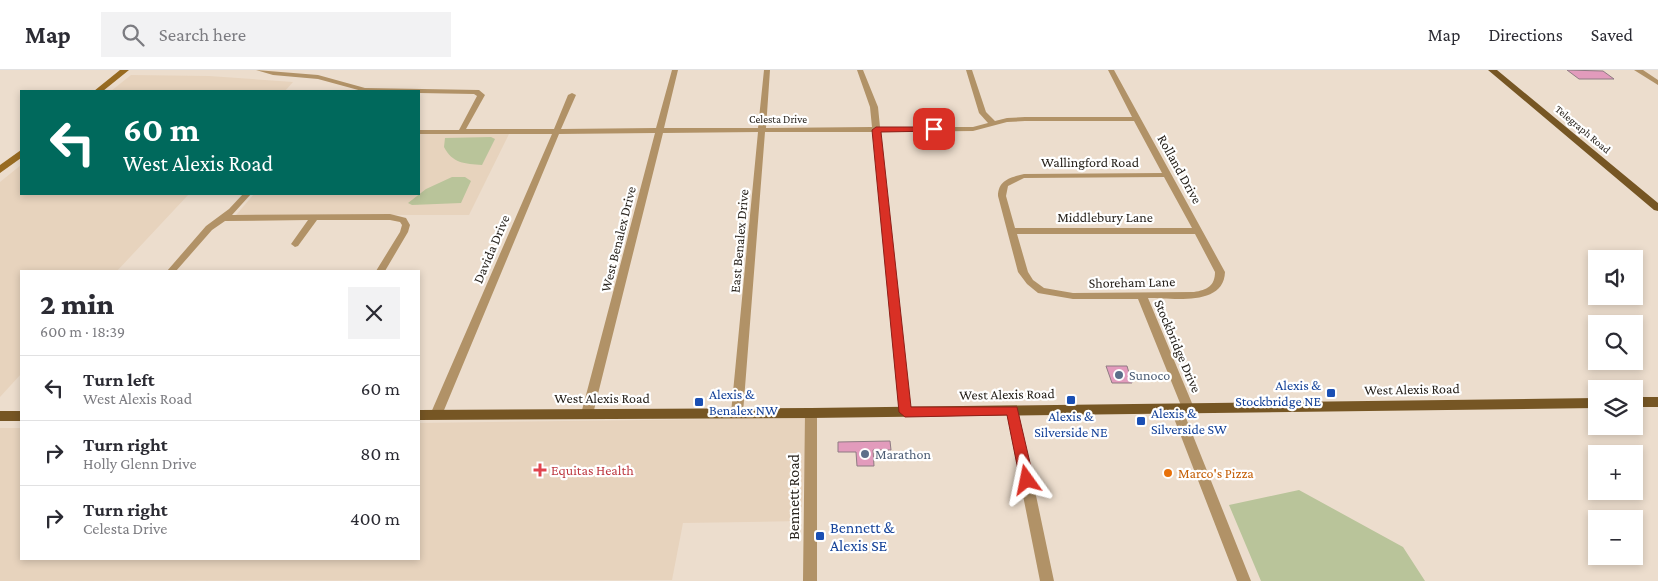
<!DOCTYPE html>
<html lang="en">
<head>
<meta charset="utf-8">
<style>
  :root { --surface:#fff; --page:#f2f2f3; --text:#2b2b33; --muted:#7c7c81; --line:#e1e1e2 }
  body { margin:0; font-family:"Crimson Pro",serif; background:var(--page); color:var(--text); height:100vh; display:flex; flex-direction:column; font-size:19px; white-space:nowrap }
  * { box-sizing:border-box; margin:0 }
  p { font-size:16px; color:var(--muted) }
  .icon { flex:none; width:28px; height:28px; fill:none; stroke:currentColor; stroke-width:2; stroke-linecap:round; stroke-linejoin:round }
  .map { position:relative; flex:1; overflow:hidden }
  .panel { position:absolute; left:20px; top:200px; width:400px; height:290px; display:flex; flex-direction:column; background:var(--surface); border-radius:0px; box-shadow:0 2px 8px #0003 }
  .panel>* { flex:none }
  .top-card { position:absolute; left:20px; top:20px; width:400px; height:105px; border-radius:0px; box-shadow:0 2px 8px #0003; background:#00695c; color:#fff; overflow:hidden }
  .controls { position:absolute; left:1588px; top:180px; display:grid; gap:10px }
  .controls a { display:grid; place-items:center; width:55px; height:55px; border-radius:0px; background:var(--surface); box-shadow:0 2px 8px #0003; font-size:25px }
  .pin { position:absolute; display:grid; place-items:center; width:42px; height:42px; color:#fff; margin:-21px; border-radius:10px; box-shadow:0 2px 8px #0006 }
  .me { position:absolute; width:55px; margin:-28px; rotate:348deg; stroke-linejoin:round; filter:drop-shadow(0 0 4px #0008) }
  .turn { display:flex; align-items:center; gap:18px; height:105px; padding:0 20px; font-size:22px }
  .turn .icon { width:65px; height:65px; stroke-width:2.5 }
  .turn b { display:block; font-size:35px; line-height:42px }
  .round { display:grid; place-items:center; flex:none; width:52px; height:52px; border-radius:0px; background:var(--page) }
  .overview { display:flex; align-items:center; justify-content:space-between; height:85px; padding:0 20px }
  h1 { font-size:30px; font-weight:800; line-height:38px }
  ul { padding:0; list-style:none }
  li { display:flex; align-items:center; gap:15px; height:65px; padding:0 20px; border-top:1px solid var(--line) }
  li div { flex:1 }
  li b { display:block; font-size:19px }
  li em { font-style:normal }
  header { display:flex; align-items:center; gap:30px; box-sizing:border-box; height:70px; padding:0 25px; background:var(--surface); border-bottom:1px solid var(--line) }
  header strong { font-size:24px }
  nav { display:flex; gap:28px; margin-inline-start:auto; font-size:18px }
  .search { width:350px; height:45px; background:var(--page); display:flex; align-items:center; gap:12px; box-sizing:border-box; padding:0 18px; border-radius:0px; color:var(--muted); font-size:19px }
  .map>svg:first-child { display:block }
</style>
</head>
<body>
<header>
<strong>Map</strong>
<div class="search"><svg class="icon" aria-label="search" viewBox="0 0 24 24"><circle cx="10" cy="10" r="6"/><path d="M15 15l6 6"/></svg>Search here</div>
<nav><a>Map</a><a>Directions</a><a>Saved</a></nav>
</header>
<div class="map">
<svg width="1658" height="511" viewBox="0 0 1658 511">
  <rect width="100%" height="100%" fill="#ecddcd"/>
  <path fill="#e7d3bd" d="M131 5 209 6 293 12 285 21H111Z
    M419 64H509L469 145H236L254 124H419Z
    M21 95V124H189L117 201H21V304L0 327V112Z
    M808 348 801 451 683 453 672 510 0 511V358H21V489H419V353Z"/>
  <path fill="#b9c49a" d="M491 67 495 69 482 95C465 94 452 93 444 77L445 68Z
    M452 107H465L471 111 461 133 412 135 408 133 426 119Z
    M1299 420 1403 477 1425 511H1261L1229 435Z"/>
  <path fill="#e29bbc" stroke="#8f7b83" d="M1567 0 1603 1 1614 9H1579Z
    M1106 296H1127L1132 313H1112Z
    M890 371 891 380H873L874 396H857L856 382H838V372Z"/>
  <g fill="none" stroke-linecap="round" stroke-linejoin="round">
    <path fill="#b19267" fill-rule="evenodd" d="M256 0 318 5 365 18 479 20 485 25 466 59H554L568 25 572 23 576 25 561 59 656 58 672 0H678L664 58H758L764 0H770L766 58 872 57 870 37 857 0H863L878 37 880 57H973L988 53 979 43 966 0H972L986 42 995 51 1007 48 1025 47H1132L1108 0H1114L1225 202C1224 237 1172 228 1148 228L1194 338 1192 341H1184L1182 338 1138 229H1073L1038 223 1027 214 1018 202 998 126C998 110 1011 107 1024 104L1162 103 1134 51H1025L1007 52 973 61 880 62 911 342 909 345H901L899 342 873 62H765L743 343 741 346H733L731 343 758 62 663 63 593 344 591 347H583L581 344 655 63 559 64 442 345 440 348H432L430 345 552 64H419V60H459L477 26 474 24 419 23V21H362L318 9 273 5ZM1164 107 1192 158H1015L1006 126 1008 116 1024 108ZM1017 164H1195L1215 202C1215 216 1207 220 1194 222L1073 223 1044 218 1033 210 1028 202Z
      M243 124H251L232 145 390 144 406 148 410 155 408 162 385 201H376L400 162 402 155 400 152 390 150H317L298 176 295 177 291 174 308 150 225 151 212 160 176 201H167L206 156 229 139Z
      M1176 334 1180 335 1182 338 1251 511H1237L1170 338 1172 335Z
      M1012 336 1016 337 1018 340 1054 511H1040L1006 340 1008 337Z"/>
    <path fill="#b19267" fill-rule="evenodd" d="M1634 0H1643L1658 10V15Z
      M811 338 815 340 817 343V511H803L805 343 807 340Z"/>
    <path fill="#986b21" fill-rule="evenodd" d="M120 0H129L103 21H94Z
      M21 80V88L0 103V95Z"/>
    <path fill="#765624" fill-rule="evenodd" d="M1488 0H1497L1658 133V141L1654 140Z
      M1634 327H1658V337H1634Z
      M1596 328V338L811 348 419 350V340L811 338Z
      M0 341H21V351H0Z"/>
  </g>
  <path fill="#d93025" stroke="#8d1f18" d="M934 57H938V61L881 62 911 337H1017L1034 410 1027 416 1020 410 1007 345 905 347 899 342 872 60 876 57Z"/>
  <g fill="#5c6f8a" stroke="#fff" stroke-width="2">
    <circle cx="1119" cy="305" r="5"/>
    <circle cx="865" cy="384" r="5"/>
  </g>
  <g fill="#1a4fb4" stroke="#fff" stroke-width="2">
    <rect x="1326" y="318" width="10" height="10" rx="2.5"/>
    <rect x="1066" y="325" width="10" height="10" rx="2.5"/>
    <rect x="694" y="327" width="10" height="10" rx="2.5"/>
    <rect x="1136" y="346" width="10" height="10" rx="2.5"/>
    <rect x="815" y="461" width="10" height="10" rx="2.5"/>
  </g>
  <path fill="#e0444e" stroke="#fff" stroke-width="2" d="M537.5 392.5h5v5h5v5h-5v5h-5v-5h-5v-5h5z"/>
  <circle fill="#e8710a" stroke="#fff" stroke-width="2" cx="1168" cy="403" r="5"/>
  <g text-anchor="middle" dominant-baseline="central" stroke-width="4.5" stroke-linejoin="round" paint-order="stroke">
    <g font-size="11" fill="#28231d" stroke="#fff">
      <text x="778" y="49">Celesta Drive</text>
      <text transform="translate(1583 59) rotate(40)">Telegraph Road</text>
    </g>
    <g font-size="14" fill="#28231d" stroke="#fff">
      <text x="1090" y="92">Wallingford Road</text>
      <text transform="translate(1180 99) rotate(61)">Rolland Drive</text>
      <text x="1105" y="147">Middlebury Lane</text>
      <text transform="translate(618 169) rotate(-76)">West Benalex Drive</text>
      <text transform="translate(739 171) rotate(-85)">East Benalex Drive</text>
      <text transform="translate(491 179) rotate(-67)">Davida Drive</text>
      <text transform="translate(1132 212) rotate(-1)">Shoreham Lane</text>
      <text transform="translate(1178 276) rotate(67)">Stockbridge Drive</text>
      <text transform="translate(1412 319) rotate(-1)">West Alexis Road</text>
      <text transform="translate(1007 324) rotate(-1)">West Alexis Road</text>
      <text x="602" y="328">West Alexis Road</text>
    </g>
    <g font-size="14" fill="#4e5e75" stroke="#fff" text-anchor="start">
      <text x="1129" y="305">Sunoco</text>
      <text x="875" y="384">Marathon</text>
    </g>
    <g font-size="14" fill="#164399" stroke="#fff" text-anchor="start">
      <text x="1321" y="315" text-anchor="end">Alexis &amp;<tspan x="1321" dy="16">Stockbridge NE</tspan></text>
      <text x="709" y="324">Alexis &amp;<tspan x="709" dy="16">Benalex NW</tspan></text>
      <text x="1151" y="343">Alexis &amp;<tspan x="1151" dy="16">Silverside SW</tspan></text>
      <text x="1071" y="346" text-anchor="middle">Alexis &amp;<tspan x="1071" dy="16">Silverside NE</tspan></text>
    </g>
    <g font-size="14" fill="#be3a42" stroke="#fff" text-anchor="start">
      <text x="551" y="400">Equitas Health</text>
    </g>
    <g font-size="14" fill="#c56008" stroke="#fff" text-anchor="start">
      <text x="1178" y="403">Marco's Pizza</text>
    </g>
    <g font-size="16" fill="#28231d" stroke="#fff">
      <text transform="translate(793 427) rotate(-90)">Bennett Road</text>
    </g>
    <g font-size="16" fill="#164399" stroke="#fff" text-anchor="start">
      <text x="830" y="457">Bennett &amp;<tspan x="830" dy="18">Alexis SE</tspan></text>
    </g>
  </g>
</svg>
<div class="controls">
<a><svg class="icon" aria-label="sound" viewBox="0 0 24 24"><path d="M4 9h4l5-4v14l-5-4H4zM17 9q2 3 0 6"/></svg></a>
<a><svg class="icon" aria-label="search" viewBox="0 0 24 24"><circle cx="10" cy="10" r="6"/><path d="M15 15l6 6"/></svg></a>
<a><svg class="icon" aria-label="layers" viewBox="0 0 24 24"><path d="M12 4l9 5-9 5-9-5zM3 14l9 5 9-5"/></svg></a>
<a>+</a>
<a>−</a>
</div>
<div class="pin" style="left:934px;top:59px;background:#d93025"><svg class="icon" aria-label="arrive" viewBox="0 0 24 24"><path d="M6 21V4h12l-3 4 3 4H6"/></svg></div>
<svg class="me" style="left:1027px;top:410px" viewBox="-20 -20 40 40"><path d="M0-17L14 15 0 8-14 15z" fill="#d93025" stroke="#fff" stroke-width="4"/></svg>
<div class="top-card">
<div class="turn"><svg class="icon" aria-label="left" viewBox="0 0 24 24"><path d="M17 20v-9H6M10 6l-5 5 5 5"/></svg><div><b>60 m</b>West Alexis Road</div></div>
</div>
<section class="panel">
<div class="overview"><div><h1>2 min</h1><p>600 m · 18:39</p></div><a class="round"><svg class="icon" aria-label="close" viewBox="0 0 24 24"><path d="M6 6l12 12M18 6L6 18"/></svg></a></div>
<ul>
<li><svg class="icon" aria-label="left" viewBox="0 0 24 24"><path d="M17 20v-9H6M10 6l-5 5 5 5"/></svg><div><b>Turn left</b><p>West Alexis Road</p></div><em>60 m</em></li>
<li><svg class="icon" aria-label="right" viewBox="0 0 24 24"><path d="M7 20v-9h11M14 6l5 5-5 5"/></svg><div><b>Turn right</b><p>Holly Glenn Drive</p></div><em>80 m</em></li>
<li><svg class="icon" aria-label="right" viewBox="0 0 24 24"><path d="M7 20v-9h11M14 6l5 5-5 5"/></svg><div><b>Turn right</b><p>Celesta Drive</p></div><em>400 m</em></li>
</ul>
</section>
</div>
</body>
</html>
